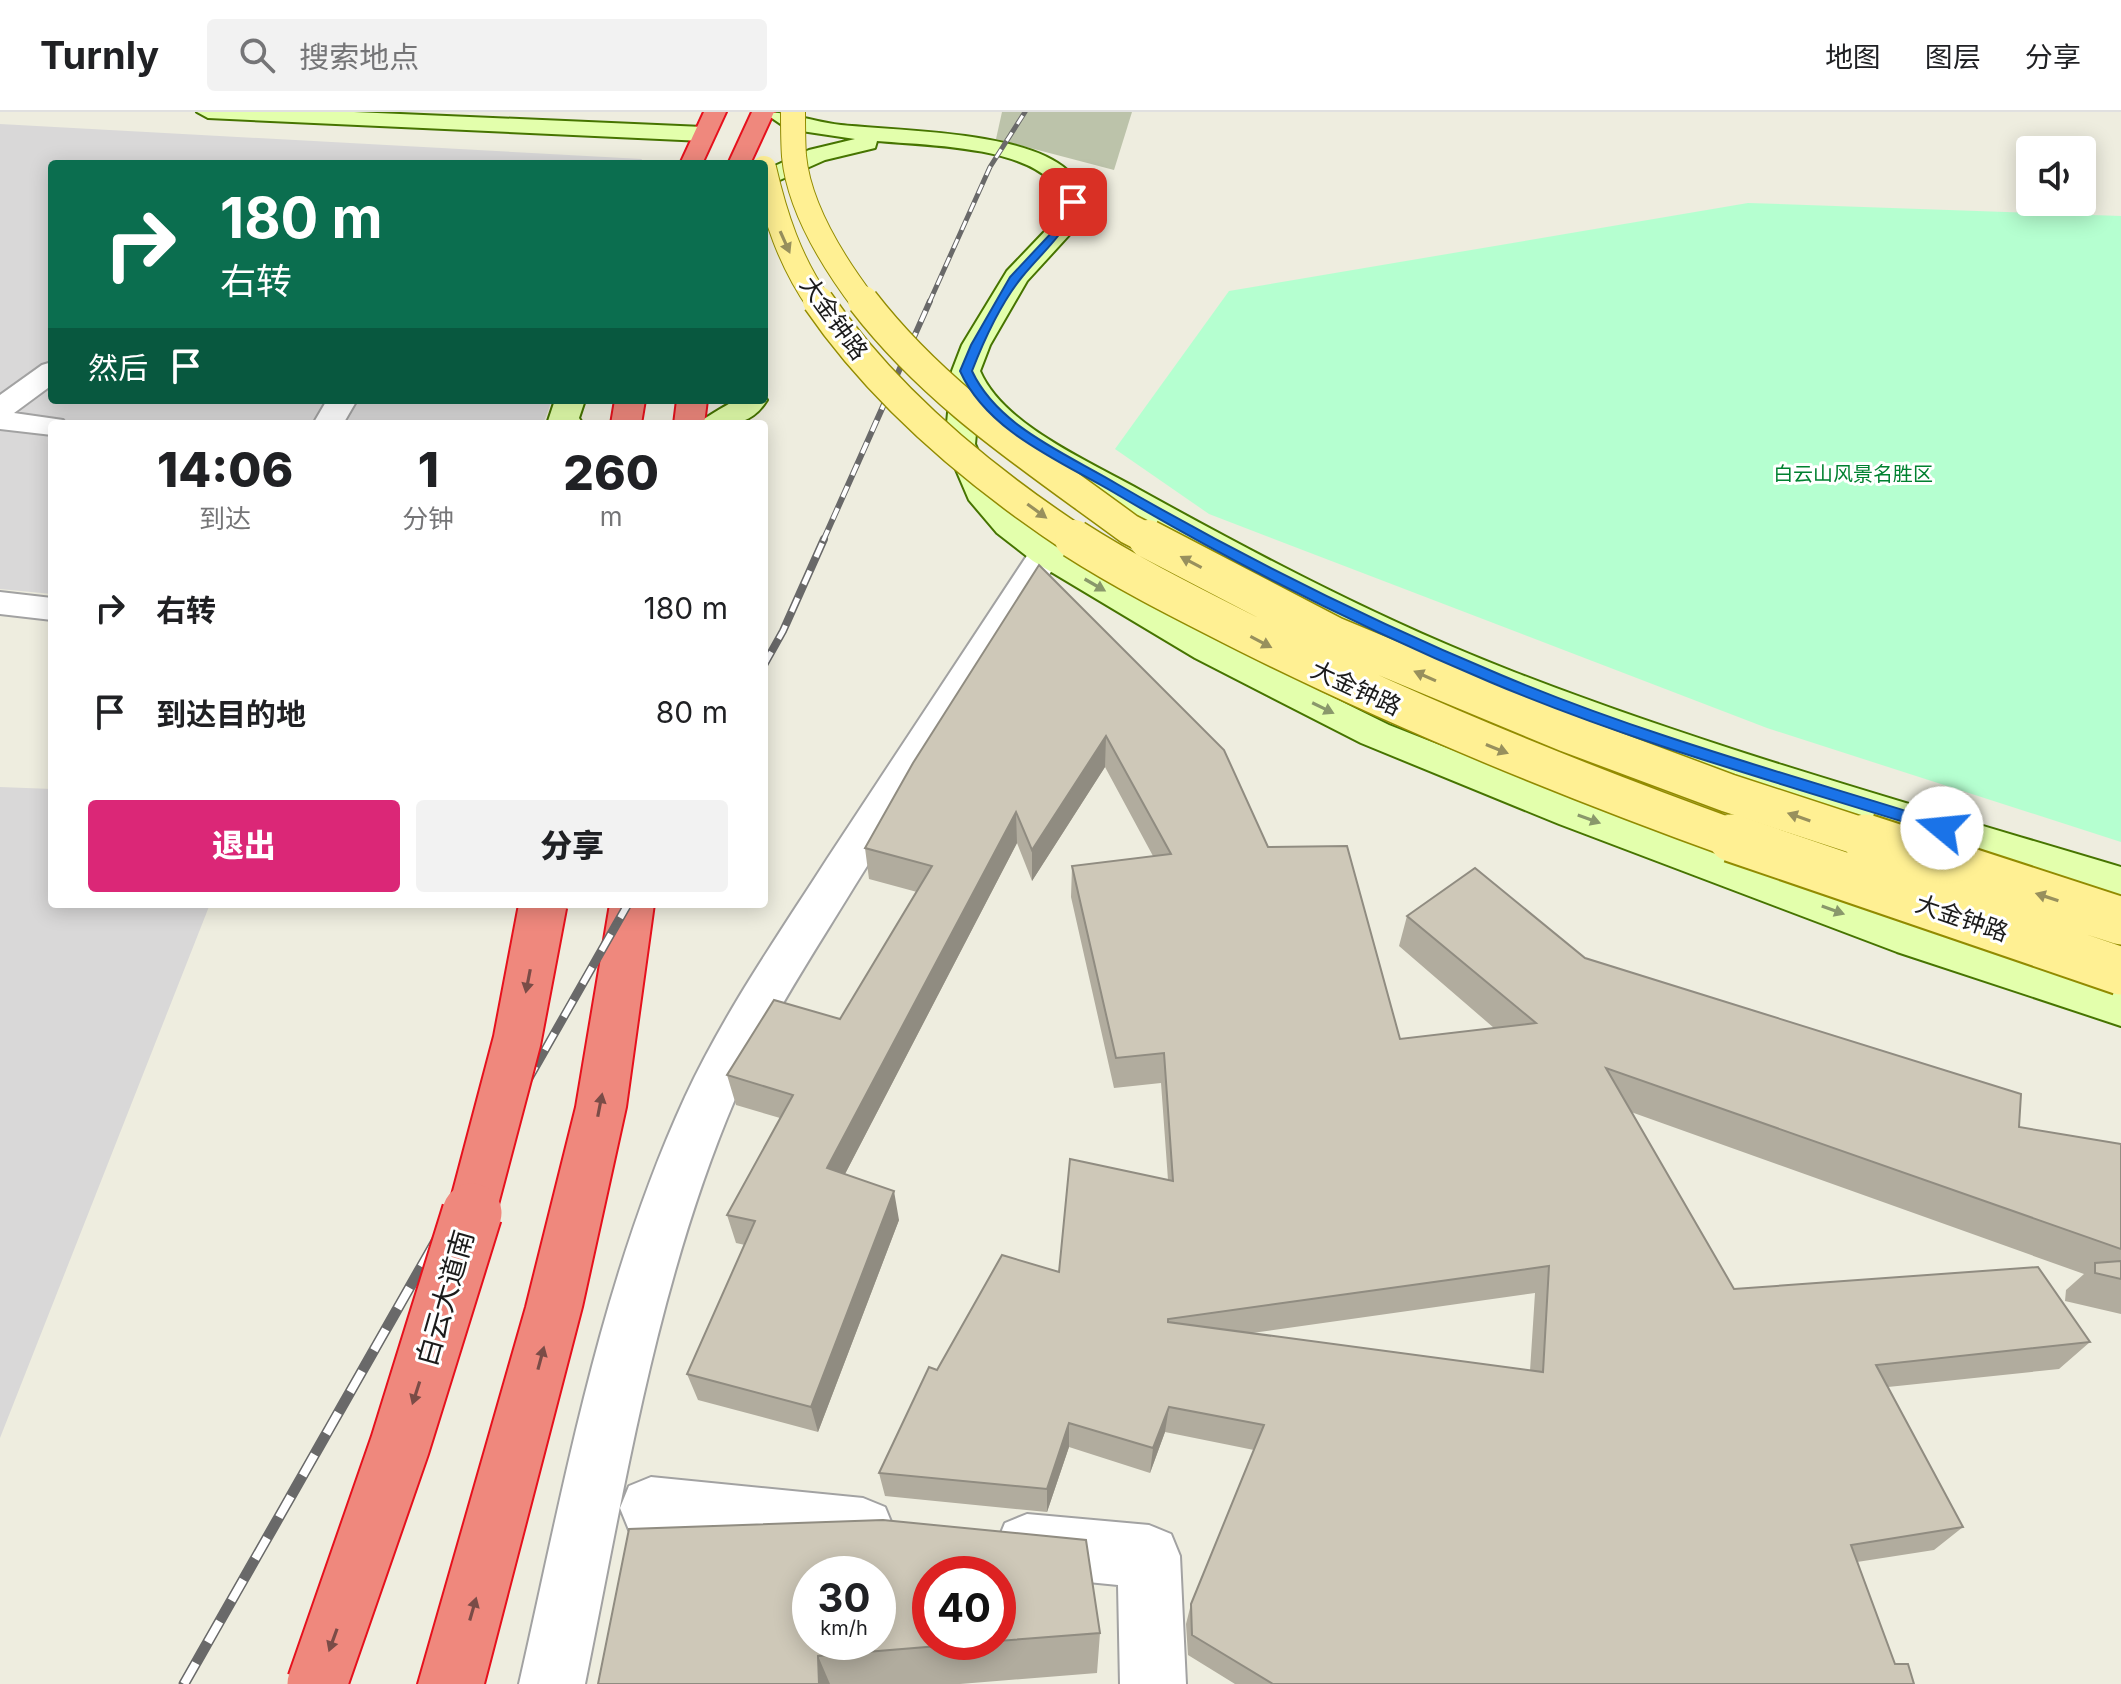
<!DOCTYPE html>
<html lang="zh">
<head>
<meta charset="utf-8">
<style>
  :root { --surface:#fff; --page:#f2f2f2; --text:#202124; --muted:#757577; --line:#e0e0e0; --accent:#db2777 }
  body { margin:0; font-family:Inter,"Noto Sans SC",sans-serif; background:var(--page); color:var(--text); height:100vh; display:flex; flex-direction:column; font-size:30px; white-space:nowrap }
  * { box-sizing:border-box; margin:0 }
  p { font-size:26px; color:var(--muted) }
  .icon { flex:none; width:44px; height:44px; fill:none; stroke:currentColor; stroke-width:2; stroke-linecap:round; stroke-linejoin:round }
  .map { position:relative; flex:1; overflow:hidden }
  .panel { position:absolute; left:48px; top:308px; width:720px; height:488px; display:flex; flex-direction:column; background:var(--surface); border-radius:8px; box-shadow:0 4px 20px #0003 }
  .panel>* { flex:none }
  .top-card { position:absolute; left:48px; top:48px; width:720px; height:244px; border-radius:8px; box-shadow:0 4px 20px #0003; background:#0b6e4f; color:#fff; overflow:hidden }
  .controls { position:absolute; left:2016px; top:24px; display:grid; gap:16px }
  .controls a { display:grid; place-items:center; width:80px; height:80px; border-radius:8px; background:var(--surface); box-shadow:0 4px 20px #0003; font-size:40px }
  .speed { position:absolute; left:792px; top:1444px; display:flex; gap:16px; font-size:40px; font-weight:700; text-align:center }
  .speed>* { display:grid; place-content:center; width:104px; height:104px; border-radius:50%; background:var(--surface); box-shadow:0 4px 20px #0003; line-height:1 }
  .speed small { font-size:20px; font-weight:400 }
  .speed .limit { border:12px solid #d22; background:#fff; color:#111 }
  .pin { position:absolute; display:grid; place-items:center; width:68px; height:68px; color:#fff; margin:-34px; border-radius:16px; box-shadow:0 4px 12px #0006 }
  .me { position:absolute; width:88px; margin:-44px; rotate:287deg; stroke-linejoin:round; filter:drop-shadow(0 0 6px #0008) }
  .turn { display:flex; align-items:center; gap:28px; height:168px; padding:0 40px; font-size:36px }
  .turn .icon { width:104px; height:104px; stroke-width:2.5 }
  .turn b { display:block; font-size:56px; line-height:68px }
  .then { display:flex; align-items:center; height:76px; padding:0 40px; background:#0003; gap:16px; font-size:30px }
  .eta { display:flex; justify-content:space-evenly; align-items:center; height:136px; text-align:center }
  .eta b { font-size:48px; font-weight:800; line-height:56px }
  .action { display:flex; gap:16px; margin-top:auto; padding:16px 40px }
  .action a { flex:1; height:92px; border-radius:8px; background:var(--accent); color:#fff; font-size:32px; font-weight:800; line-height:92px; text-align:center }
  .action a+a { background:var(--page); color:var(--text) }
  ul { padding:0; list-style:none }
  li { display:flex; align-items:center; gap:24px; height:104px; padding:0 40px }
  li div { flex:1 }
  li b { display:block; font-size:30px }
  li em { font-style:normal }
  header { display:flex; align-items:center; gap:48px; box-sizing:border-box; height:112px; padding:0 40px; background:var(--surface); border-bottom:2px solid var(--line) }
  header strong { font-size:38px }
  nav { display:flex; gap:44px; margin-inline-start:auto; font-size:28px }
  .search { width:560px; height:72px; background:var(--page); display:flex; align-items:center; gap:20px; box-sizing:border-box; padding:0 28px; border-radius:8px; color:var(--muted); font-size:30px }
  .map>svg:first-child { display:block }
</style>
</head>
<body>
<header>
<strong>Turnly</strong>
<div class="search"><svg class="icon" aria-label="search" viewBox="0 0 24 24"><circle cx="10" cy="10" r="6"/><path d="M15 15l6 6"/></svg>搜索地点</div>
<nav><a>地图</a><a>图层</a><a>分享</a></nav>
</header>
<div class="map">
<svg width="2121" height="1572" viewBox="0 0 2121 1572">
  <rect width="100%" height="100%" fill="#eeeddf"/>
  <path fill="#d9d8d8" d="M0 12 642 47 640 52H52V288H552L543 312H52V482L0 477Z
    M0 675 52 677V792H210L0 1326Z"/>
  <path fill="#bcc3aa" d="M1002 0H1132L1114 58 996 27Z"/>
  <path fill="#b5ffd0" d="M1748 91 2121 104V730L1767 616 1209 402 1115 337 1229 179Z"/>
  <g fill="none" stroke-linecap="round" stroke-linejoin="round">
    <g stroke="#a2a2a2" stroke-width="4">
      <path id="street" d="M52 250V273L14 301 63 308 66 312H52V323L0 317V283L42 253Z
        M327 288H357L343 312H313Z
        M1045 432 1057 435 1062 442C993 553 923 664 854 775 812 844 766 912 735 987 656 1173 625 1375 585 1572H519C564 1374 600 1170 685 985 724 901 777 825 827 747 894 645 961 544 1028 442L1033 435Z
        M0 480 52 486V508L0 502Z
        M651 1365 863 1386 885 1395 894 1417 885 1439 863 1448 651 1427 629 1418 620 1396 629 1374Z
        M1027 1402 1149 1413 1171 1422 1180 1444 1186 1572H1120L1118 1473 1027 1464 1005 1455 996 1433 1005 1411Z"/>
    </g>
    <g stroke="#467400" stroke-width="4">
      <path id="secondary" d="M197 0H354L703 15 714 22 703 29 208 6Z
        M763 0C791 0 813 10 841 13 898 19 1024 19 1067 58 1075 67 1080 79 1085 90L1070 122 1027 169 990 233 980 259C1003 313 1090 350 1140 378 1261 445 1384 510 1514 560 1712 637 1917 694 2121 755V787C1907 723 1690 661 1484 576 1379 532 1278 482 1179 427 1112 389 1034 354 978 301L975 332 995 378 1021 407 1057 435 1221 530 1389 613 1589 692 1929 816 2121 878V914L1897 840 1559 712 1361 631 1195 546 1033 449 997 421 969 388 945 332 952 259 962 233 1007 159 1050 114 1061 90C1058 83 1055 73 1050 68 1015 34 923 33 877 29L875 36 825 48 764 75V59L809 38 855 27 788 17Z
        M764 284 767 288C750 316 728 312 698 312 701 308 731 290 737 288 744 286 757 288 764 288Z
        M555 288H585L579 306 583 312H550L548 309Z"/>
    </g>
    <g stroke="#e6111d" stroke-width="4">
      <path id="highway" d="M704 0H726L702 52H680Z
        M752 0H774L750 52H728Z
        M615 288H645L641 312H611Z
        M677 288H707L704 312H674Z
        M610 792H654L626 995 582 1195 484 1572H418L526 1195 576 995Z"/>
    </g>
    <use href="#street" fill="#fff" fill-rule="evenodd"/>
    <use href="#secondary" fill="#e3ffac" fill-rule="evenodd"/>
    <use href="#highway" fill="#ef887d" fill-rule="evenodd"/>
    <g stroke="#696969" stroke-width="5">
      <path id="rail-far4" d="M929 191 990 55 1025 0"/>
    </g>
    <g stroke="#696969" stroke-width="6">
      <path id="rail-far3" d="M823 429 930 189"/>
    </g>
    <g stroke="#696969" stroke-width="8">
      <path id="rail-far2" d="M764 553 783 519 824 427"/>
    </g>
    <g stroke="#696969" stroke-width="9">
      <path id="rail-far1" d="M451 1103 628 792"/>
    </g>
    <g stroke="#696969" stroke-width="11">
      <path id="rail" d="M184 1572 452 1101"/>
    </g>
    <use href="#rail-far4" stroke="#fff" stroke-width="3" stroke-dasharray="10" stroke-linecap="butt"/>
    <use href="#rail-far3" stroke="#fff" stroke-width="4" stroke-dasharray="12" stroke-linecap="butt"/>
    <use href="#rail-far2" stroke="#fff" stroke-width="5" stroke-dasharray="15" stroke-linecap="butt"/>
    <use href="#rail-far1" stroke="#fff" stroke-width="6" stroke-dasharray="19" stroke-linecap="butt"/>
    <use href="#rail" stroke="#fff" stroke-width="8" stroke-dasharray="24" stroke-linecap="butt"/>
    <g stroke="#928b00" stroke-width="26" stroke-linecap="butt">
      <path id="primary-bridge-far3" d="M793 0C793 15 793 30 794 44 799 96 833 150 864 191
        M764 56C775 104 790 150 819 191"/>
    </g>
    <g stroke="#928b00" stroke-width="33" stroke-linecap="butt">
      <path id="primary-bridge-far2" d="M818 189C884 285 980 365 1077 429
        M863 189C937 285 1033 346 1129 417L1152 429"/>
    </g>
    <g stroke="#928b00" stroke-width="41" stroke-linecap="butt">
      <path id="primary-bridge-far1" d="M1074 427C1130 463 1191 493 1250 523 1408 602 1571 668 1737 728
        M1148 427 1334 524 1567 621 1728 681 1872 728"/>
    </g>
    <g stroke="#928b00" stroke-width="51" stroke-linecap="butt">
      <path id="primary-bridge" d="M1732 726 2121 859
        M1866 726 2121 809"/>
    </g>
    <g stroke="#e6111d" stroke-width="51" stroke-linecap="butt">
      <path id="highway-bridge-far1" d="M471 1103 517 929 543 792"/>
    </g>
    <g stroke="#e6111d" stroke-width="63" stroke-linecap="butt">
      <path id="highway-bridge" d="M317 1572 400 1333 472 1101"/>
    </g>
    <use href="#primary-bridge-far3" stroke="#fff093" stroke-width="24"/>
    <use href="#primary-bridge-far2" stroke="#fff093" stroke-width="30"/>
    <use href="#primary-bridge-far1" stroke="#fff093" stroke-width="38"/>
    <use href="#primary-bridge" stroke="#fff093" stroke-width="47"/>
    <use href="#highway-bridge-far1" stroke="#ef887d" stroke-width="47"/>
    <use href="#highway-bridge" stroke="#ef887d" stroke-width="59"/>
  </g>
  <path fill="#b1ac9e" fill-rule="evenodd" d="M1039 453 1268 735 1400 927 1494 916 1399 834 1407 804 1585 846 2019 1015 2121 1032V1202L2065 1189 2066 1178 2084 1162 1631 1000 1734 1177 2090 1230 2059 1257 1888 1275 1963 1415 1934 1438 1857 1450 1895 1552 1914 1572H1235L1188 1543 1186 1512 1191 1492 1254 1338 1165 1320 1150 1361 1069 1335 1047 1400 885 1384 879 1361 937 1258 1059 1160 1168 1068 1161 971 1114 976 1071 785 1072 754 1153 744 1105 655 1032 769 1017 731 845 1062 899 1108 818 1320 698 1288 687 1262 745 1133 736 1131 727 1103 780 1006 736 993 727 963 840 907 917 780 869 767 865 736ZM1535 1181 1530 1259 1252 1221Z
    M1086 1428 1100 1521 1097 1561 960 1572H598ZM998 1462V1530H930Z"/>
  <path fill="#908c81" d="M1106 624 1105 655 1032 769V738Z
    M1016 700 1017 731 833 1085 827 1056Z
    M894 1079 899 1108 818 1320 811 1295Z
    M1169 1295 1165 1320 1150 1361 1153 1336Z
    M1069 1311V1335L1047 1400V1377Z
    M818 1544 830 1572H819Z"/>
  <path fill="#cec8b8" stroke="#908c81" stroke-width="2" fill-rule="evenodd" d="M1039 453 1224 638 1268 735 1347 734 1400 927 1536 911 1407 804 1475 756 1585 846 2021 982 2019 1015 2121 1032V1137L1606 956 1734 1177 2038 1155 2090 1230 1876 1253 1963 1415 1851 1433 1895 1552H1908L1914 1572H1273L1192 1523 1191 1492 1264 1313 1169 1295 1153 1336 1069 1311 1047 1377 879 1361 929 1255 937 1258 1002 1143 1059 1160 1070 1047 1173 1069 1164 941 1116 946 1072 754 1171 742 1106 624 1032 738 1016 700 827 1056 894 1079 811 1295 687 1262 755 1109 727 1103 793 983 727 963 774 888 840 907 932 754 865 736 913 651ZM1549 1154 1543 1260 1168 1210V1207Z
    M2121 1149V1167L2095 1161V1151Z
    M883 1408 1086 1428 1100 1521 998 1529V1462H930V1530H987L818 1544 819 1572H598L629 1417ZM810 1462H878V1530H810Z"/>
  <defs><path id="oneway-solid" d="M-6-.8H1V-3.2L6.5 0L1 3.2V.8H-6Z" transform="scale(2)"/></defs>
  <g fill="#98905d">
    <use href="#oneway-solid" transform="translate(785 130) rotate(66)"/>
    <use href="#oneway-solid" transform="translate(1037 399) rotate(36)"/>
    <use href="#oneway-solid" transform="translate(1191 450) rotate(-152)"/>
    <use href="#oneway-solid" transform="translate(1261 530) rotate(28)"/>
    <use href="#oneway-solid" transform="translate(1425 564) rotate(-156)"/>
    <use href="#oneway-solid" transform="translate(1497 637) rotate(22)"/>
    <use href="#oneway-solid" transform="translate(1799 705) rotate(-161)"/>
    <use href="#oneway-solid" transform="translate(2047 785) rotate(-162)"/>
  </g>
  <g fill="#89986b">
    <use href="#oneway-solid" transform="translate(1095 473) rotate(30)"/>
    <use href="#oneway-solid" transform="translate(1323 596) rotate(26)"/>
    <use href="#oneway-solid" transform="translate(1589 707) rotate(20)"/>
    <use href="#oneway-solid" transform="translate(1833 798) rotate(20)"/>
  </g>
  <g fill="#7a4c47">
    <use href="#oneway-solid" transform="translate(528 869) rotate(101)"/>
    <use href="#oneway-solid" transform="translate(600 993) rotate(-79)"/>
    <use href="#oneway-solid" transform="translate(541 1246) rotate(-75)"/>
    <use href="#oneway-solid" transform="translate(416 1281) rotate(108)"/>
    <use href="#oneway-solid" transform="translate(473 1497) rotate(-74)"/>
    <use href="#oneway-solid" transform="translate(333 1528) rotate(110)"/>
  </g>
  <path fill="#1a73e8" stroke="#114b97" stroke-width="2" d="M1070 88 1078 90C1062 126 1046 136 1022 165 1001 191 984 228 972 259 998 315 1067 342 1117 372 1241 444 1369 508 1501 563 1646 624 1799 665 1948 712L1951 716 1948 720H1936C1787 673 1634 631 1490 570 1360 515 1234 452 1113 380 1058 348 987 319 960 259L971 233 1010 165 1056 116Z"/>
  <g text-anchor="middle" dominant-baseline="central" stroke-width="6" stroke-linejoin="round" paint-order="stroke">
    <g font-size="20" fill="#008130" stroke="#fff">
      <text x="1853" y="362">白云山风景名胜区</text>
    </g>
    <g font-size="24" fill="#1b1b1b" stroke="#fff">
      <text transform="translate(834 206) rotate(54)">大金钟路</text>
      <text transform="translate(1356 576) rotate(25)">大金钟路</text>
      <text transform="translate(1962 806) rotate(19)">大金钟路</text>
    </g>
    <g font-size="28" fill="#1b1b1b" stroke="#fff">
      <text transform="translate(445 1186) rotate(-74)">白云大道南</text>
    </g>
  </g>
</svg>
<div class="controls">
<a><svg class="icon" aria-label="sound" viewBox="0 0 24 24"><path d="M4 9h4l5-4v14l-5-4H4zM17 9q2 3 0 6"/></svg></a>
</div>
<div class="speed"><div>30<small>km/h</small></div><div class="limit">40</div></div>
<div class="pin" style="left:1073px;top:90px;background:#d93025"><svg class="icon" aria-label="arrive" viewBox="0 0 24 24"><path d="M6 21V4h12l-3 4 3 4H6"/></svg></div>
<svg class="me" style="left:1942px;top:716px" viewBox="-20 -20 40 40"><circle r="19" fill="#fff"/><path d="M0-13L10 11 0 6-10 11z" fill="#1a73e8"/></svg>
<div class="top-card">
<div class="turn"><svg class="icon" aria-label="right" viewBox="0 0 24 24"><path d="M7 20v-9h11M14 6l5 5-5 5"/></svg><div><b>180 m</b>右转</div></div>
<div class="then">然后<svg class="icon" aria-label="arrive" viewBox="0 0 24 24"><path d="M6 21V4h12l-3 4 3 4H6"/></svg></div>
</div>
<section class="panel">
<div class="eta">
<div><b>14:06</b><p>到达</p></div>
<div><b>1</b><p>分钟</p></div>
<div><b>260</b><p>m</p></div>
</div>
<ul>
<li><svg class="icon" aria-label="right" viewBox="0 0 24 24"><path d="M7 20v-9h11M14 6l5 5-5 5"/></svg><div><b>右转</b></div><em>180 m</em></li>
<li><svg class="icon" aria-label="arrive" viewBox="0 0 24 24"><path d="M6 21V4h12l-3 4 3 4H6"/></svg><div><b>到达目的地</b></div><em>80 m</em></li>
</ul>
<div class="action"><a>退出</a><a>分享</a></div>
</section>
</div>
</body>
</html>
